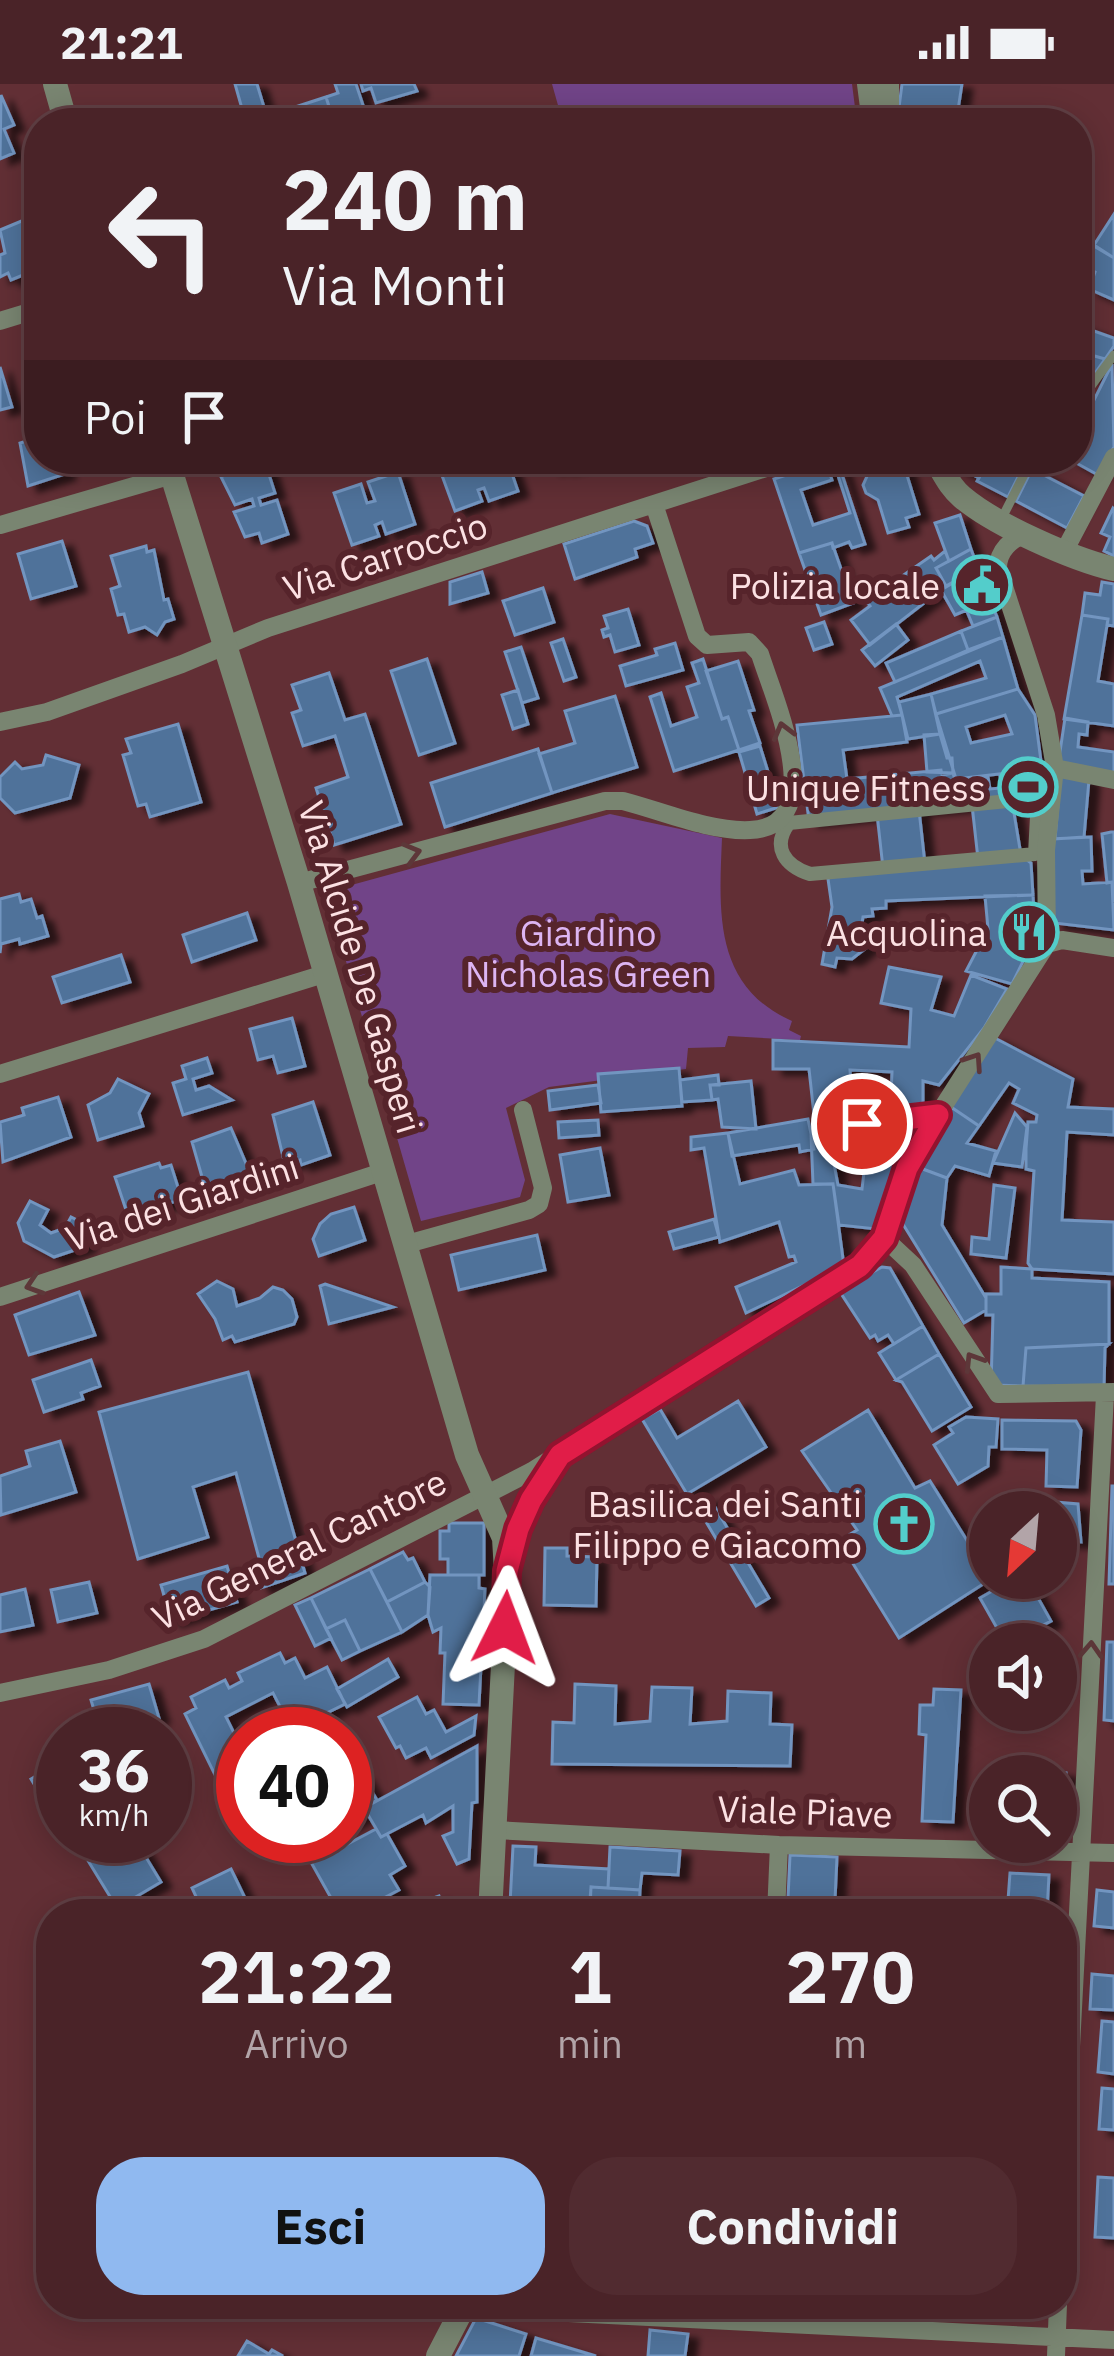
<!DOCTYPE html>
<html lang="it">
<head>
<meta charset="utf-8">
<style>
  :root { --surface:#4a2328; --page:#512b30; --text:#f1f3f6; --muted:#b2a4a8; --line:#614045; --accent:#90b9f0 }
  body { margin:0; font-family:"IBM Plex Sans",sans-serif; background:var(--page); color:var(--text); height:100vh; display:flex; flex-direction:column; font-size:45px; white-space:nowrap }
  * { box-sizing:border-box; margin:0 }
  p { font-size:39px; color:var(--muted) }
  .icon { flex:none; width:66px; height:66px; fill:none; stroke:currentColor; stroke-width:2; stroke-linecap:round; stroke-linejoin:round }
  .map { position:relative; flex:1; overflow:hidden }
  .drawer { position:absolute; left:36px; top:1815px; width:1041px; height:420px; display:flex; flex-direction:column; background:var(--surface); border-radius:48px; box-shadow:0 6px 30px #0003,0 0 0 3px var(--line) }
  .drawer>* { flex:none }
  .top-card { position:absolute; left:24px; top:24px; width:1068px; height:366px; border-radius:48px; box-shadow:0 6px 30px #0003,0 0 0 3px var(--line); background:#4a2328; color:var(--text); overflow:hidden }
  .needle { width:78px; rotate:206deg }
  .tools { position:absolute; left:969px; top:1407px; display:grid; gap:24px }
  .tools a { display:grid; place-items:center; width:108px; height:108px; border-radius:50%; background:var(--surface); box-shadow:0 6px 30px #0003,0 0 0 3px var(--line); font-size:60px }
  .speed { position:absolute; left:36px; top:1623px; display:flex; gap:24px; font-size:60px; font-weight:700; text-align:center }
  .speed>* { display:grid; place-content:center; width:156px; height:156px; border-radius:50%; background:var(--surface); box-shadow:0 6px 30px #0003,0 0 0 3px var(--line); line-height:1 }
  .speed small { font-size:30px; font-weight:400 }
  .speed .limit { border:18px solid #d22; background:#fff; color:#111 }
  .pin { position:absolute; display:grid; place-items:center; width:102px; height:102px; color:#fff; margin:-51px; border:6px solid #fff; border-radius:50%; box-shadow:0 3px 12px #0007 }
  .me { position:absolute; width:132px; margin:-66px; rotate:3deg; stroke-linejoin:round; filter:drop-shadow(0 0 9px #0008) }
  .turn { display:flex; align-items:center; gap:42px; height:252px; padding:0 60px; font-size:54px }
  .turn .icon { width:156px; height:156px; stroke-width:2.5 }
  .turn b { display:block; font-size:84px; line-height:102px }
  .then { display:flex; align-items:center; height:114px; padding:0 60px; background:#0003; gap:24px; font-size:45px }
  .eta { display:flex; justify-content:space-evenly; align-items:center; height:204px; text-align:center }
  .eta b { font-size:72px; font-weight:700; line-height:84px }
  .primary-button { display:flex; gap:24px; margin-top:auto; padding:24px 60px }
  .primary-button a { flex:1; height:138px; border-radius:48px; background:var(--accent); color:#111; font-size:48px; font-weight:700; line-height:138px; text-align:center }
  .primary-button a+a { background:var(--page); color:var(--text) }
  .status { display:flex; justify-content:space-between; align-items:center; height:84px; padding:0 60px; background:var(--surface); direction:ltr }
  .status svg { height:33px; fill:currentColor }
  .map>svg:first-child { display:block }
</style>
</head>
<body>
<div class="status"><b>21:21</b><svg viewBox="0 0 49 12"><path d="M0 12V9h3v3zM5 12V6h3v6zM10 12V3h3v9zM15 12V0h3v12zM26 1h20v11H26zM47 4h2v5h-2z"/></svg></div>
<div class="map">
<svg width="1114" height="2272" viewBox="0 0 1114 2272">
  <defs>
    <filter id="shadow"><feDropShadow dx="10" dy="5.5" stdDeviation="3" flood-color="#0009"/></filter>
  </defs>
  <rect width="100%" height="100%" fill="#622f35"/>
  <path fill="#714488" d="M552 0H852L857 39H563Z
    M610 730 722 754C719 827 713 902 792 937L789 946 801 952 800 956 728 952 725 963 688 964 686 985 549 1003 506 1024 525 1096 520 1113 421 1137 326 808Z"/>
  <path fill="#50729a" stroke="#7295c0" stroke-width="3" fill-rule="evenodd" filter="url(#shadow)" d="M235 0H257L267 33 246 39Z
    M335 0H356L365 27 334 38 326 13 338 9Z
    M361 0H414L417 7 376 19 371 4 363 7Z
    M902 0H962L956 39H897Z
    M1 11 14 41 4 45 14 69 0 75Z
    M326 13 334 39H297L292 24Z
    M1114 130V174L1094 161Z
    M24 136 30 148H39V196L32 199 28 189 11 196 8 189 0 193V171L5 169 0 146Z
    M1087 158 1114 174V216L1089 205 1095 188 1079 180Z
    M1077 241 1114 254V262L1105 275 1077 267Z
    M1077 267 1105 275 1093 292 1077 287Z
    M1112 280 1114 363 1098 391 1069 375H1077V350Z
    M0 283 12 323 0 326Z
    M39 353V375H63L65 390 28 402 20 359Z
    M235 375H264L275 409 259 414 261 421 277 416 288 450 262 459 259 449 245 453 234 428 254 422 252 415 235 421 221 393 225 391 221 379Z
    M445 375H467L471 386 477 384 474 375H507L518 407 489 417 484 404 478 406 482 417 455 427 437 378Z
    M549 375H592V376L564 384 563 380 552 384Z
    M865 375H902L919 430 906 434 909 443 888 449 878 416 866 409 863 401 869 388Z
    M952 375H988L979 394 957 383Z
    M988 375H1027L1008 413 977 397Z
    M826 378 832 396 801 406 813 441 850 429 834 379 838 378 865 460 852 464 849 458 833 464 832 459 799 469 774 395Z
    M1032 385 1084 412 1067 444 1016 417Z
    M398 388 415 440 386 450 382 438 375 441 379 452 352 461 334 409 361 400 367 419 375 417 368 398Z
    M1113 424 1114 425V472L1104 467 1110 453 1101 449Z
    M960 431 971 465 949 477 935 439Z
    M634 437 647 442 653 459 635 465 637 473 575 495 564 460Z
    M62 457 76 502 31 515 18 470Z
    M832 459 853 519 821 531 799 469Z
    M146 462 147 468 154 466 164 516 168 515 174 535 165 538 157 551 145 543 129 548 124 530 118 531 111 505 120 502 111 472Z
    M971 465 978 484 946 502 936 484Z
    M945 467 949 477 936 484 946 502 870 561 851 536 870 522 866 517 931 472 934 476Z
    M978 484 990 516 955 531 941 506Z
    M482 488 488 509 450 520V498Z
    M1102 498 1114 500V542L1107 541 1108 535 1082 531 1085 509 1100 511Z
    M543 504 554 538 515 551 503 517Z
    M990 516 997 533 973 542 966 525Z
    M628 525 639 561 615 568 610 551 604 553 602 546 608 544 604 532Z
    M1082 531 1108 535 1098 597 1114 600V642L1064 635Z
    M997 533 1003 553 968 566 961 547Z
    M824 538 832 560 814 566 806 544Z
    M896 540 908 556 875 582 862 566Z
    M961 547 968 566 895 598 886 579Z
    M1003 553 1018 605 936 630 931 610 986 594 980 577 897 613 902 631 892 632 880 604Z
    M563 555 576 593 564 597 551 559Z
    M675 559 683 586 626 602 620 582 657 571 655 565Z
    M521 563 538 614 522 619 505 568Z
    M427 575 455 659 419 671 391 587Z
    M703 575 722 635 728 633 739 666 674 687 650 613 661 609 671 642 697 633 687 603 699 599 692 579Z
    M738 577 754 626 749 627 760 659 739 666 728 633 722 635 706 587Z
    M329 589 345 636 365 630 401 740 334 761 316 704 348 693 335 652 303 662 292 629 301 626 292 601Z
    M1018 605 1035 631 1042 685 956 695 936 630ZM1005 631 1012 650 971 659 966 643Z
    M518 606 528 640 513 645 502 611Z
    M931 610 940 650 908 655 899 618Z
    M615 612 637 683 552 709 539 670 575 659 565 627Z
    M902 631 907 658 843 666 847 695 941 686 942 691 953 689 955 696 988 693 990 705 1002 704 1000 692 1031 689V715L1012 717 1021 771 1031 779 1033 811 886 817V824L872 825 873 832 863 833 860 853 869 854 866 864 852 875 837 874 835 883 822 880 832 823 827 788 883 784 877 730 809 737 797 641ZM972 721 978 775 925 780 919 726Z
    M1065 634 1088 638 1087 651 1079 650 1078 663 1114 668V690L1058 681Z
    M178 640 201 718 150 733 146 720 138 722 123 671 131 669 126 655Z
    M940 650 947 674H952L953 689 927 688 924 651Z
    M760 662 779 723 757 730 739 668Z
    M538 665 552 709 445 743 431 699Z
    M46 671 79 681 70 714 15 729 0 714V693L15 678 22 685 43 681Z
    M1061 684 1089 696 1084 753 1055 755Z
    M1111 748H1114V818L1112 798 1107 799 1102 750Z
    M1091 753 1092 787H1082L1083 800 1112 798 1114 846 1054 839 1051 755Z
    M19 810 21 818 31 815 37 834 42 832 48 852 20 860 19 855 1 860 0 869V815Z
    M1033 811 1035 853 1012 900 966 887 988 845 985 812Z
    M247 829 256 856 192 878 183 851Z
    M121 871 130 898 62 919 53 893Z
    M889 883 941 893 931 926 954 932 971 891 1007 905 984 944 939 1001 923 997V1028L902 1033 815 1040 809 985H773V956L909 963 911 925 881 919ZM850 986 892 988 891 1011 852 1013Z
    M292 934 305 982 278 989 273 972 258 976 250 945Z
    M993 953 1073 995 1068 1023 1114 1025V1051L1067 1048 1062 1136 1114 1138V1190L1032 1185 1028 1179 1034 1087 1026 1085V1065L1028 1038H1036L1037 1031 1013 1019 1019 1005 1009 999 979 1042 951 1023Z
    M207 974 212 989 193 995 196 1006 209 1002 232 1016 183 1031 173 999 186 995 182 982Z
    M679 984 682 1022 601 1028 598 990Z
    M718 991 719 1001H710L712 1016 682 1018 680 996Z
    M118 995 149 1010 139 1029 143 1042 98 1056 88 1021 110 1009Z
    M751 997 756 1045 722 1043 718 1015 712 1016 710 1001Z
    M598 1001 601 1019 550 1026 548 1007Z
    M58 1013 71 1053 3 1078 0 1038 24 1031 22 1024Z
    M313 1018 330 1071 301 1081 300 1076 285 1081 273 1031Z
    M951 1023 979 1042 967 1059 996 1067 989 1092 955 1082 947 1094 912 1081Z
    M1015 1029 1027 1043 1022 1083 993 1079Z
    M808 1035 814 1065 800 1068 799 1061 732 1072 728 1049Z
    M598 1036 599 1051 559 1054 558 1038Z
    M916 1038 895 1076 896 1086 886 1123 876 1145 839 1141 833 1100H813L811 1050ZM874 1064 872 1089 864 1088 862 1105 838 1101 832 1069Z
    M231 1044 253 1096 223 1107 221 1102 206 1107 192 1058Z
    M728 1049 740 1100 794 1086 799 1101 833 1100 844 1182 746 1229 736 1203 796 1178 794 1172 789 1173 779 1138 720 1158 704 1064 691 1066V1053Z
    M600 1064 609 1111 568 1118 560 1071Z
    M159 1079 161 1084 171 1081 182 1116 127 1129 115 1093Z
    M912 1081 947 1094 942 1141 986 1214V1226L964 1239 901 1137Z
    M994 1101 1015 1104 1006 1174 971 1170 972 1153 989 1155Z
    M30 1117 48 1126 40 1141 51 1149 65 1144 71 1133 93 1144 84 1163 54 1173 24 1157 18 1139Z
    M354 1123 365 1156 319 1172 313 1155 320 1140 331 1130Z
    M714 1135 719 1153 674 1165 669 1148Z
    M537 1151 545 1186 459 1206 451 1171Z
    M882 1183 890 1184 923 1242 894 1260 888 1251 878 1257 875 1251 870 1254 840 1208 864 1188 869 1190Z
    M1001 1183 1032 1185V1194L1109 1198V1260L1026 1264 1023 1302 991 1301 993 1231H986V1210H1001Z
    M217 1197 233 1205 237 1222 260 1214 273 1203 283 1206 292 1215 297 1233 294 1240 235 1258 232 1252 223 1256 215 1235 198 1210Z
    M325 1200 393 1223 329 1240 320 1202Z
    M79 1208 95 1251 29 1271 15 1231Z
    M923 1242 939 1270 896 1296 879 1269Z
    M1109 1260 1105 1264 1104 1304 1023 1302 1026 1264Z
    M939 1270 971 1323 932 1347 902 1298 896 1296Z
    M91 1276 100 1302 81 1309 83 1315 44 1328 33 1296Z
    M248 1288 305 1489 261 1504 253 1485 259 1474 236 1389 193 1403 208 1453 138 1475 99 1328Z
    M738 1317 766 1363 687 1410 642 1335 660 1325 677 1354Z
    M868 1326 915 1404 930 1397 991 1495 899 1554 839 1457 857 1446 802 1367Z
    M966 1333 998 1335 996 1363H989L988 1382 958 1400 934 1361 953 1349 949 1343Z
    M1002 1336 1076 1337 1081 1346 1077 1403 1046 1402 1047 1366 1002 1365Z
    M60 1357 76 1408 1 1431 0 1392 30 1382 26 1367Z
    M1112 1402H1114V1500H1109Z
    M709 1413 769 1514 756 1522 696 1421Z
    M1001 1416 1022 1417V1425L1042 1426V1417L1078 1420 1081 1458 1056 1457V1428H1000Z
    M449 1439H484V1491H448V1475H440V1447H449Z
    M545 1464H567V1472L597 1473 596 1522 544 1521Z
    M403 1468 408 1476 413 1474 425 1498 387 1518 370 1485Z
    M227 1482 237 1518 171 1537 161 1501Z
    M370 1485 402 1548 360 1567 345 1536 326 1545 311 1514Z
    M430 1491H479V1504L485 1505 479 1621 443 1620 445 1569H440L441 1544 433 1548 428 1531Z
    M1015 1494H1027L1051 1537 1006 1560 980 1514Z
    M89 1498 97 1529 58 1538 51 1506Z
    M425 1498 430 1503 428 1531 402 1548 387 1518Z
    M25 1505 33 1541 0 1548V1511Z
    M311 1514 331 1554 315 1562 295 1521Z
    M345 1536 360 1567 342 1576 326 1545Z
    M1107 1558H1114V1637L1104 1636Z
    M280 1569 285 1579 295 1574 305 1594 327 1583 345 1620 323 1631 333 1650H294L273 1609 226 1633 243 1667V1741L223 1696 219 1699 185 1630 196 1624 191 1613 225 1596 229 1604 242 1597 238 1589Z
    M388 1575 398 1593 347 1623 337 1605Z
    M149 1600 159 1634 101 1650 91 1616Z
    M575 1600 616 1602 615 1640 650 1637 652 1603 692 1604 690 1640 727 1637 728 1607 771 1609 770 1640 792 1641 790 1682 552 1680 553 1638 574 1639Z
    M934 1605 961 1606 953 1738 922 1737 926 1651 919 1650 920 1621H933Z
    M417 1613 426 1630 434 1626 446 1648 476 1632 474 1651 431 1674 426 1664 406 1674 400 1662 396 1664 379 1633Z
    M477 1662V1718L472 1719 469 1775 457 1780 443 1752 453 1748V1722L426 1739 423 1731 381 1753 364 1724Z
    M63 1676V1748L31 1695Z
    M1050 1688 1066 1689 1065 1731H1056V1692H1050Z
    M362 1691 377 1716 364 1724 367 1729 345 1742V1700Z
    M376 1745 381 1753 387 1750 405 1782 390 1791 399 1806 384 1814 387 1820 370 1830H340L303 1764 325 1752H336L342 1763Z
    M95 1752H133L161 1798 117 1824 79 1762Z
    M513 1762 536 1763 535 1781 609 1785 608 1804 591 1803 590 1824 510 1820Z
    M610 1763 680 1767 678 1791 642 1789 640 1806 608 1804Z
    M790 1771 837 1773 835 1816H819V1819L788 1814Z
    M231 1785 246 1816 217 1830H204L192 1804Z
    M1010 1789 1049 1791 1047 1829 1007 1830Z
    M591 1803 640 1806 639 1830H612L613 1822 602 1821V1830L589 1829Z
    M1097 1806 1114 1808V1844L1094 1842Z
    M439 1812 445 1830H405L403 1825Z
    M741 1817 765 1818V1830H741Z
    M700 1823 741 1825V1830H700Z
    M1092 1890 1114 1892V1926L1090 1925Z
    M1102 1937 1114 1938V1990L1098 1988Z
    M1102 2004 1114 2005V2046L1099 2045Z
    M1098 2093 1114 2094V2154L1095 2153Z
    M476 2234 526 2250 519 2272H456Z
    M650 2246 688 2250 685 2272H648Z
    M536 2254 596 2272H531Z
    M247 2257 269 2270 272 2266 283 2272H238Z"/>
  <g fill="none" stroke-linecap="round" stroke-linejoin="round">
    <path stroke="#798571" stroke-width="9" d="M1077 321 1114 271
      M1003 432 1032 375"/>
    <path stroke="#798571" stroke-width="14" d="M1038 714 1035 770 810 790C785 782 771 763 789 739Z"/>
    <path stroke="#798571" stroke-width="18" d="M0 237 39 225
      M0 441 172 391
      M1028 450C1011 454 998 467 998 484L1046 631 1055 684 1046 766 1047 860
      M1066 464 1114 373
      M0 638 47 628 182 580 268 544 794 375
      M1055 684 1114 696
      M299 799 605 717H623C662 727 710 748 750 746 832 743 773 612 760 570L749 558 707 561 697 552 654 420
      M0 990 324 890
      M823 1045 938 1031
      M884 1154 913 1181 998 1310 1114 1308
      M407 1160 529 1126 539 1120 543 1104 523 1026
      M0 1213 385 1087
      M510 1477 524 1431 555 1377
      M0 1609 109 1586 204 1555 532 1387 784 1226 860 1182 889 1145 906 1084 918 1062 1047 860 1062 856 1114 864
      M495 1746 779 1761 1114 1769
      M776 1830 779 1761
      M1062 2135 1105 1311
      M472 2220 506 2226 1114 2256
      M1056 2272 1058 2220"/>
    <path stroke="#798571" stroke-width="24" d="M55 0 66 39
      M869 0 874 39
      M887 39V0
      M167 375 299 799 467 1371 504 1454 507 1504 490 1830
      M935 375C944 389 949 402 962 413 995 441 1072 475 1114 485
      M438 2272 465 2220"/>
  </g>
  <defs><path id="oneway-chevron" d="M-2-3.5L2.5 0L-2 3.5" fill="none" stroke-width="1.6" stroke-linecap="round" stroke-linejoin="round" transform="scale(3)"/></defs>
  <g stroke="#5d3739">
    <use href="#oneway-chevron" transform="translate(783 647) rotate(-105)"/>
    <use href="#oneway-chevron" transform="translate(412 769) rotate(-15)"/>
    <use href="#oneway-chevron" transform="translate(974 977) rotate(-56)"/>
    <use href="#oneway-chevron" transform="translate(34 1201) rotate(162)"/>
    <use href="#oneway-chevron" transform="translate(973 1277) rotate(-122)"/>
    <use href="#oneway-chevron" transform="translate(1091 1566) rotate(-87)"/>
  </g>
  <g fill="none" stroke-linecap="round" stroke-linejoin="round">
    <g stroke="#92132f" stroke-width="30">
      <path id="route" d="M505 1544 507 1487 518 1445 531 1416 560 1371 860 1182 884 1154 907 1084 938 1031 862 1040"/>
    </g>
    <use href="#route" stroke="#e11d48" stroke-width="21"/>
  </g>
  <defs>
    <g id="civic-ring" transform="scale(3)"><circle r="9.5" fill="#56242b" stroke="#53cdcb" stroke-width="1.5"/><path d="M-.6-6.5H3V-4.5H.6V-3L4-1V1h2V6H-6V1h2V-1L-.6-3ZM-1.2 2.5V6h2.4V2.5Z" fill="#53cdcb"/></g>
    <g id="stadium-ring" transform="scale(3)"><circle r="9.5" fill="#56242b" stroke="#53cdcb" stroke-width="1.5"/><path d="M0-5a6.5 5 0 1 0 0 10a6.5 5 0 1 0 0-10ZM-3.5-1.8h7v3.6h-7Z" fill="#53cdcb"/></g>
    <g id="restaurant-ring" transform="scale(3)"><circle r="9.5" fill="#56242b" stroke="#53cdcb" stroke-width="1.5"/><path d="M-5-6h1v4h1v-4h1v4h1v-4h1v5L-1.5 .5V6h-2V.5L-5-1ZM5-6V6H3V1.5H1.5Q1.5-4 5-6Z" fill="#53cdcb"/></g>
    <g id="church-ring" transform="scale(3)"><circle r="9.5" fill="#56242b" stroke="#53cdcb" stroke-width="1.5"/><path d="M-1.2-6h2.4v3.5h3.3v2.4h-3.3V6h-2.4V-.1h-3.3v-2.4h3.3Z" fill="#53cdcb"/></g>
  </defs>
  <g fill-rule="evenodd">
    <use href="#civic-ring" x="982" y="501"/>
    <use href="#stadium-ring" x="1028" y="703"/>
    <use href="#restaurant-ring" x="1029" y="848"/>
    <use href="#church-ring" x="904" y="1440"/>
  </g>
  <g text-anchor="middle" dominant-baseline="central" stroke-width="12" stroke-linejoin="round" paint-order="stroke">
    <g font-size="36" fill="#fce1e3" stroke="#56242b">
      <text transform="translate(385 472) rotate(-18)">Via Carroccio</text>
      <text transform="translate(361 883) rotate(73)">Via Alcide De Gasperi</text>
      <text transform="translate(182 1118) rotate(-18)">Via dei Giardini</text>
      <text transform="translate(299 1465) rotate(-26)">Via General Cantore</text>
      <text transform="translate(805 1727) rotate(2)">Viale Piave</text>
    </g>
    <g font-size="36" fill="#fce1e3" stroke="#56242b" text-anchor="end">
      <text x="940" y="501">Polizia locale</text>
      <text x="986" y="703">Unique Fitness</text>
      <text x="987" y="848">Acquolina</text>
      <text x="862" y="1419">Basilica dei Santi<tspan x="862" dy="41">Filippo e Giacomo</tspan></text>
    </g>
    <g font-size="36" fill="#ddb5f3" stroke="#56242b">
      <text x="588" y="848">Giardino<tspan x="588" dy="41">Nicholas Green</tspan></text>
    </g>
  </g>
</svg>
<div class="tools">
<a><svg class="needle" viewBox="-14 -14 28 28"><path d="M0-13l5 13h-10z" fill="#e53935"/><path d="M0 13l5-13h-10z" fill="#b2a4a8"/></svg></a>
<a><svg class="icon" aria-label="sound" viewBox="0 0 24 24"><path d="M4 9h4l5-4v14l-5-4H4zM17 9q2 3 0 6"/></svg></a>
<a><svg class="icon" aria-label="search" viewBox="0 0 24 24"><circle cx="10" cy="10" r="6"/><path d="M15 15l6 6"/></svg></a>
</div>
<div class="speed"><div>36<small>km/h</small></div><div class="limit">40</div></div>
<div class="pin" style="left:862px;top:1040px;background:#d93025"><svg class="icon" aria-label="arrive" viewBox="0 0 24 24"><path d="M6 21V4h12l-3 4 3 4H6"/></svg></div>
<svg class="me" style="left:505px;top:1544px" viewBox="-20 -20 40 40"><path d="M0-17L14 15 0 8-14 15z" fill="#e11d48" stroke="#fff" stroke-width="4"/></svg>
<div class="top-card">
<div class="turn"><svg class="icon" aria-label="left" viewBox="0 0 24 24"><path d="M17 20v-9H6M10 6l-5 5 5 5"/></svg><div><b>240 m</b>Via Monti</div></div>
<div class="then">Poi<svg class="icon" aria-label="arrive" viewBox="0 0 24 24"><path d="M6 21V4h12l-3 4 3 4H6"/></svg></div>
</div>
<section class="drawer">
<div class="eta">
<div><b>21:22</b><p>Arrivo</p></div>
<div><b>1</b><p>min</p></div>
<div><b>270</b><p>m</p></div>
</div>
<div class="primary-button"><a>Esci</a><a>Condividi</a></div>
</section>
</div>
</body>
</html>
